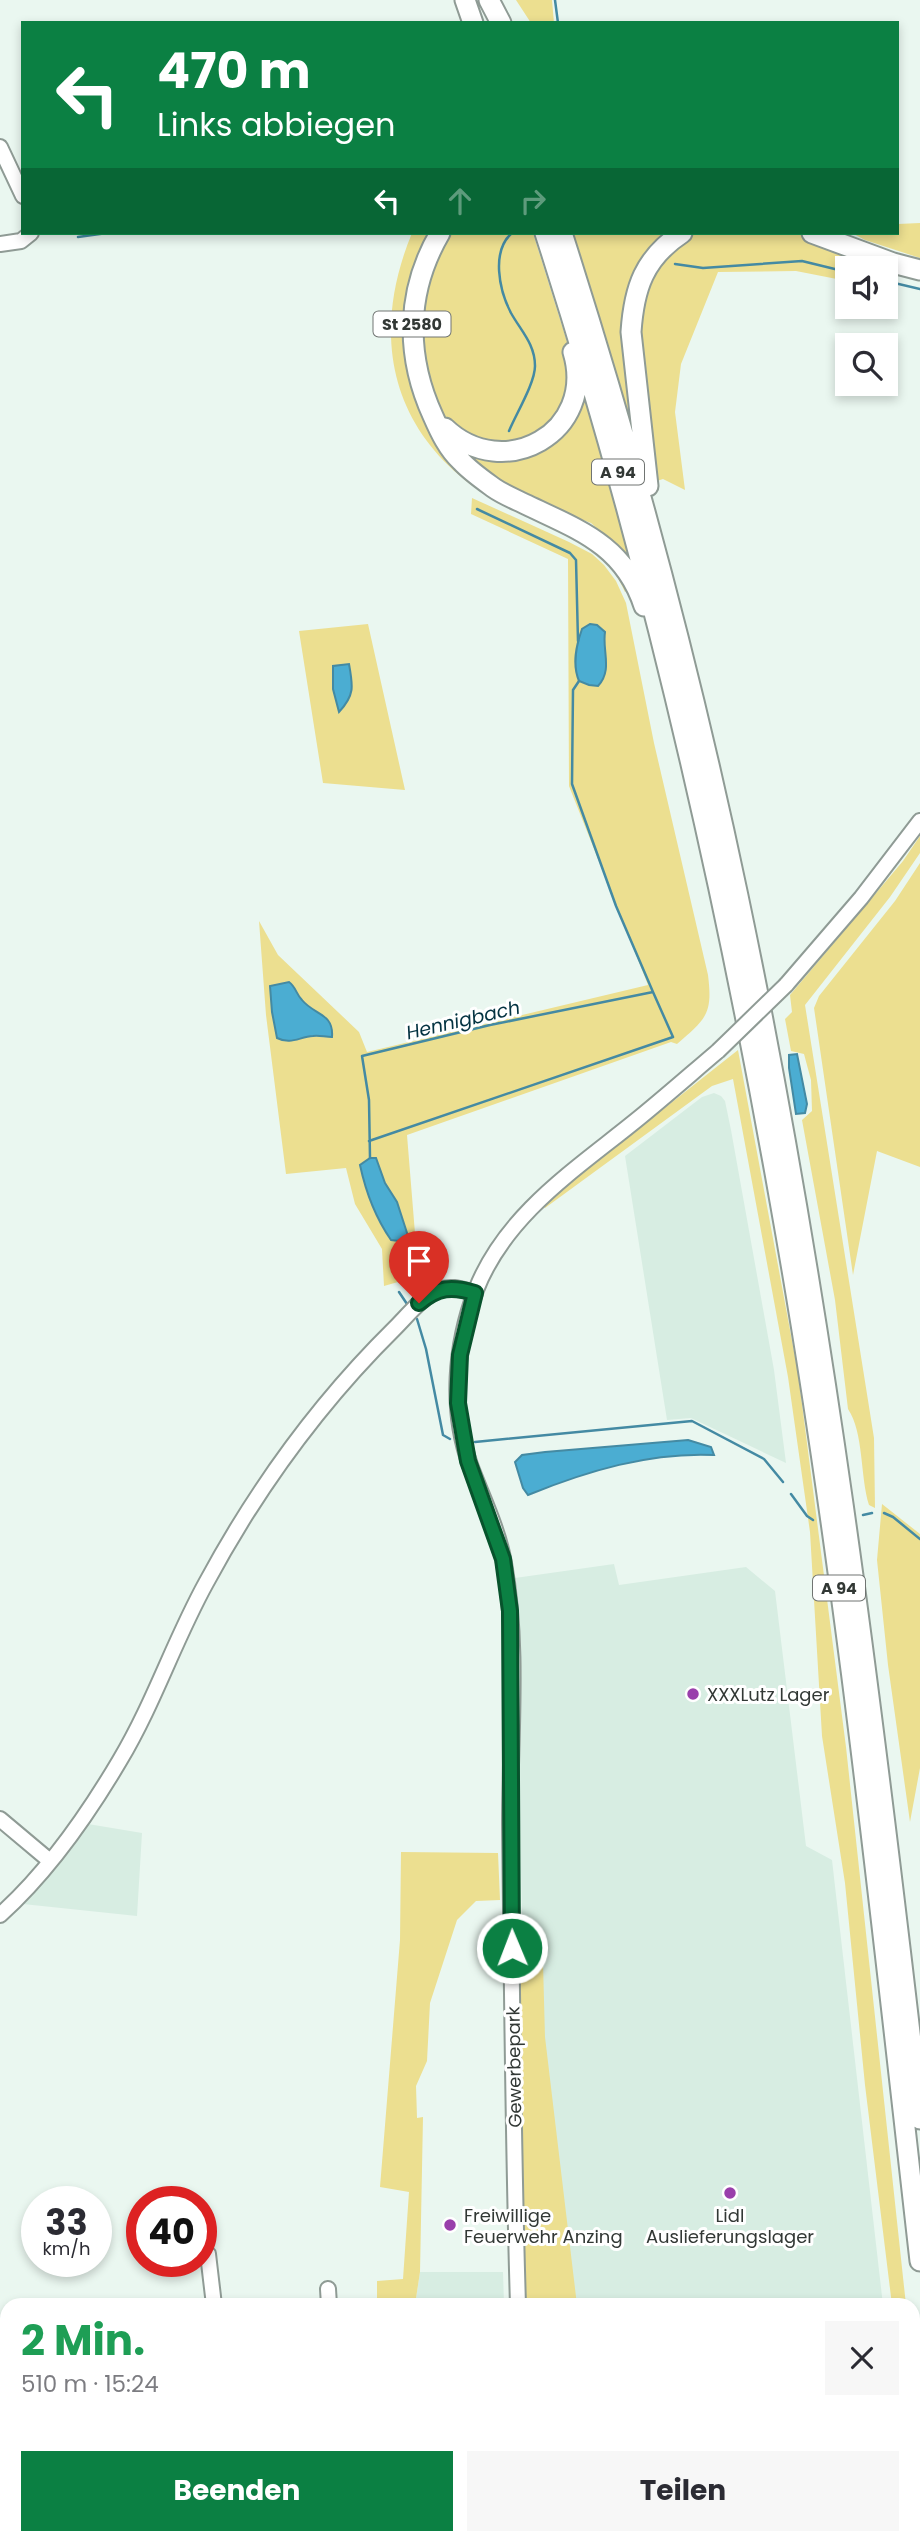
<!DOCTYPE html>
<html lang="de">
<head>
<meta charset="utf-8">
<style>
  :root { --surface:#fff; --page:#f7f7f7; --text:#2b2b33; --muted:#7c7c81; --accent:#0b8043 }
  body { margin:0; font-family:Poppins,sans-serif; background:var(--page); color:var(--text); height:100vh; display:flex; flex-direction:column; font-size:26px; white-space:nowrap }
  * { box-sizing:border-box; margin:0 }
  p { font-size:23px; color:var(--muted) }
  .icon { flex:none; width:38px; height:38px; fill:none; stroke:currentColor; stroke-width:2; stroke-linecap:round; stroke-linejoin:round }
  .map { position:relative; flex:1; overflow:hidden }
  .sheet { position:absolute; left:0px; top:2298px; width:920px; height:247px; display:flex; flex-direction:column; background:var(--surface); border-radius:21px 21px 0 0; box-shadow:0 4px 10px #0003 }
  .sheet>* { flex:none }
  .top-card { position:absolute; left:21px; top:21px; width:878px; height:214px; border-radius:0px; box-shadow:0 4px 10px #0003; background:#0b8043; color:#fff; overflow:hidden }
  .fabs { position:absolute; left:835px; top:256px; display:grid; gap:14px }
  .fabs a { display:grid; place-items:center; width:63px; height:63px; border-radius:0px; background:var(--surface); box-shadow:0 4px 10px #0003; font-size:35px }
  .speed { position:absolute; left:21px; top:2186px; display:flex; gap:14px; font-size:35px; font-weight:700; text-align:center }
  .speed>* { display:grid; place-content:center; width:91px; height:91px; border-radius:50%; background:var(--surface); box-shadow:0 4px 10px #0003; line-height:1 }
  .speed small { font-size:18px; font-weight:400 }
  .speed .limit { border:10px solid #d22; background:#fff; color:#111 }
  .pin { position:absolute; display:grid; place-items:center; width:60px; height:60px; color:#fff; margin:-72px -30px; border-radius:50% 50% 50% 0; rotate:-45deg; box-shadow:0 0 7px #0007 }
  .pin .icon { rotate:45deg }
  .me { position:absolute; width:77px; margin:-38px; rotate:359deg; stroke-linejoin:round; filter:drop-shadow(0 0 5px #0008) }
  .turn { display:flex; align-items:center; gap:24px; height:147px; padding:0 21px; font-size:32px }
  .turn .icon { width:91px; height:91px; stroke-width:2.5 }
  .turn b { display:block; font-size:49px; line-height:60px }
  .lanes { display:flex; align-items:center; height:66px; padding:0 21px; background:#0003; justify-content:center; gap:35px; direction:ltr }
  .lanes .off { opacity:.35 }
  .round { display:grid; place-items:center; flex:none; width:74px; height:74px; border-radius:0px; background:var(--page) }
  .headline { display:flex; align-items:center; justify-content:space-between; height:119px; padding:0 21px }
  h1 { font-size:42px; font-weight:700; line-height:52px; color:#1e9e55 }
  .cta { display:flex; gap:14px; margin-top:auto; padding:14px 21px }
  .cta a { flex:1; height:80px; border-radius:0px; background:var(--accent); color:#fff; font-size:28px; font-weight:700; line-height:80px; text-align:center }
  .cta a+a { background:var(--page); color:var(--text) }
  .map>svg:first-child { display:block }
</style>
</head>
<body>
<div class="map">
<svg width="920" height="2544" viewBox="0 0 920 2544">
  <rect width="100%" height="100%" fill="#eaf7f0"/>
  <path fill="#d7ede2" d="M714 1093 721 1096 725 1101 731 1130 774 1370 786 1463 691 1418 667 1420 625 1156 702 1097Z
    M614 1564 619 1585 746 1567 775 1591 806 1846 832 1860 883 2305H531L519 1781 520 1632 515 1578Z
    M88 1824 142 1833 137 1916 23 1904Z
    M420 2272H503L504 2305H415Z
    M390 2538H541L539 2544H389Z"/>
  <path fill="#ecdf90" d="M516 0H552L554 23H531Z
    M920 223V258L865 240 852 233H898V224Z
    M412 233H433C423 252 413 270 409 292 405 312 403 341 407 361 415 410 452 465 494 491 529 512 579 523 607 551 617 561 624 574 630 587L625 592C602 536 551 531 503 505 395 446 366 344 412 233Z
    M452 233H533L574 364 566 410 529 444H482L449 424 437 405 428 381 423 354 421 321 428 283 441 248Z
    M572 233H672L644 265 634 434Z
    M692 233H796L834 251 877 268H847V281L796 271 718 272 681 364 675 412 685 490 663 479 654 482 637 329 652 268 670 249Z
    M582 396H589L639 577 612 542 591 523 536 503 506 487 459 449 505 457Z
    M472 498 569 542 592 554 604 565 616 581 626 603 654 743 708 975C713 1014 706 1019 677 1044L671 1042 407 1135 417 1258 405 1280 384 1286 382 1249 355 1204 346 1168 286 1174 266 1015 259 921 278 955 359 1032 367 1052 648 985 569 786 568 559 471 514Z
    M368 624 405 790 323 783 299 631Z
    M920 836V853L890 897 805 1005 874 1438 875 1508 869 1505C860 1476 864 1433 848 1409L835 1300 802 1120 812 1111 811 1080 804 1054 791 1051 785 1019 792 1012 790 995 903 861Z
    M920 863V1167L877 1151 853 1275 814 1008 819 996 895 901Z
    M738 1050 798 1373 846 1747 906 2305H892L865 2085 845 1883 822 1736 810 1532 788 1377 733 1079 712 1086 545 1208 542 1205Z
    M882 1504 920 1534V1768L910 1822 888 1665 877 1560Z
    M401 1852 498 1853 500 1900 476 1901 457 1920 430 2003 427 2061 416 2086 417 2118 423 2117 420 2272 415 2305H377V2281L403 2279 409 2192 380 2187 400 1940Z
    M543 1963 545 2037 577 2305H525L519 1969 522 1964Z
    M914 2377 920 2438V2544H898L853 2538H914Z
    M50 2538H135L136 2540 209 2541 233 2544H49Z"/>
  <path fill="#4badd2" stroke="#448aa3" stroke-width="2" d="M590 624 597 625 605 632C602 651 613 670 598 686L589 685 579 681C572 664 576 646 582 629Z
    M349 664C353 686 355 695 339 712L333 689V666Z
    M289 982C296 987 296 994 302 1000 314 1015 334 1013 332 1037 325 1037 319 1035 313 1036 299 1037 291 1045 277 1038L272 1012 270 986Z
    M797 1054 807 1104 805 1113 796 1114 789 1068V1055Z
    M370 1158H376L385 1183 397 1202 408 1236 399 1241 391 1240C375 1217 366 1193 360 1165Z
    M688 1440 711 1447 714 1455C650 1452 587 1471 528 1495L523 1488 515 1462 522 1455 545 1452Z"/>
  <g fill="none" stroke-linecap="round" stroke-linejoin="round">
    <path stroke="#448aa3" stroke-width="2.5" d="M555 0 558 23
      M78 237 107 233
      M675 264 703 268 802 261 847 272
      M886 281 920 289
      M509 431C516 414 535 383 535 366 535 344 521 331 511 313 499 290 491 251 512 233
      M477 509 570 553 576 560 578 641
      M369 1141 673 1037 653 992
      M370 1158 369 1100 362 1056 490 1025 653 992 616 906 572 784 573 690 579 681
      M399 1241 400 1282
      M399 1292 407 1304
      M417 1319 426 1349 443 1435 450 1439
      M475 1442 692 1421 764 1459 783 1482
      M791 1494 807 1516 813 1520
      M884 1513 893 1517 920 1539
      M863 1515 872 1513"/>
    <g stroke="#8f9b95" stroke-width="18">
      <path id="minor" d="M0 147 23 196
        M0 244 21 241 31 233
        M786 985 861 898 920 821
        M0 1819 50 1861
        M0 1915C48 1872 87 1816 120 1760 154 1703 174 1641 206 1583 256 1490 320 1402 395 1328 408 1315 422 1297 439 1290 452 1285 463 1290 475 1293
        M208 2254 214 2305
        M328 2289 329 2305
        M518 2305C513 2144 512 1984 510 1824 510 1737 519 1648 504 1563 498 1529 482 1497 470 1465 450 1410 455 1345 476 1290 506 1213 578 1168 639 1118 666 1096 692 1073 718 1051"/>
    </g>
    <g stroke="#8f9b95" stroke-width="21">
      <path id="major" d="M0 2362 7 2363
        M756 2538 799 2544"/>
    </g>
    <g stroke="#8f9b95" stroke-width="23">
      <path id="highway" d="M465 0 473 23
        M489 0 501 23
        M440 233C406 291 405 355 433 416 440 432 448 449 461 461 470 471 483 480 494 488 504 495 517 500 527 505 579 530 624 545 644 606
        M545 233C647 550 722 873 780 1201 843 1552 880 1907 920 2261
        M562 233C632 451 691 672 738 896 823 1300 873 1710 920 2119
        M812 233 893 263 920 270
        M445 428C504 484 597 432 573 352
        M648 486 631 332C634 288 644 258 682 233
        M776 2540 779 2544"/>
    </g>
    <use href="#minor" stroke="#fff" stroke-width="14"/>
    <use href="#major" stroke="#fff" stroke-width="18"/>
    <use href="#highway" stroke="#fff" stroke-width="19"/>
    <g stroke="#8f9b95" stroke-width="18" stroke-linecap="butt">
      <path id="minor-bridge" d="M718 1051 786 985"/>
    </g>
    <use href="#minor-bridge" stroke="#fff" stroke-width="14"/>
  </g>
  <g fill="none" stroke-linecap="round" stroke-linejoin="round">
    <g stroke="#07532c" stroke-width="18">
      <path id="route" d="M419 1303C438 1287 452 1286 475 1293L460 1355 458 1403 468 1461 503 1559 510 1611 512 1948"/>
    </g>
    <use href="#route" stroke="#0b8043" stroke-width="12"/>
  </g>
  <g fill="#993fab" stroke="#fff" stroke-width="2.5">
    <circle cx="693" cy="1694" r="7"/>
    <circle cx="730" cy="2193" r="7"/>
    <circle cx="450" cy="2225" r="7"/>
  </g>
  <g text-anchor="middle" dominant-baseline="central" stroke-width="6" stroke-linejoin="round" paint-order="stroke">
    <g fill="#fff" stroke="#707472" stroke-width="2">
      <rect x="373.5" y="311.5" width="77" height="25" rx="5"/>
      <rect x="592" y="459.5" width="52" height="25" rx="5"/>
      <rect x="813" y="1575.5" width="52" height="25" rx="5"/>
    </g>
    <g font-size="16" font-weight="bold" fill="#323835">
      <text x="412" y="324">St 2580</text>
      <text x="618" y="472">A 94</text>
      <text x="839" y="1588">A 94</text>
    </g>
    <g font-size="18" fill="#323835" stroke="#fff" text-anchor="start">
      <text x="707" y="1694">XXXLutz Lager</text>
      <text x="464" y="2215">Freiwillige<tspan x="464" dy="21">Feuerwehr Anzing</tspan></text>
      <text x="730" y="2215" text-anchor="middle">Lidl<tspan x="730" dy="21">Auslieferungslager</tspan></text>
    </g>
    <g font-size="18" fill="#323835" stroke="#fff">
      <text transform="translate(514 2067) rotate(-91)">Gewerbepark</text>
    </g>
    <g font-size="19" font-style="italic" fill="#033241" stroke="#fff">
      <text transform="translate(463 1020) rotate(-13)">Hennigbach</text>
    </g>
  </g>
</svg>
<div class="fabs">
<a><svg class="icon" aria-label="sound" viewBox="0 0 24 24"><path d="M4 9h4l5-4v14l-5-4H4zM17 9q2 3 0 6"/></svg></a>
<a><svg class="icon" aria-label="search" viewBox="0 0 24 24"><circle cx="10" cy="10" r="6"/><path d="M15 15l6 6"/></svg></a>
</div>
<div class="speed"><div>33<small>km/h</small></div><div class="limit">40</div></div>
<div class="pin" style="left:419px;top:1303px;background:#d93025"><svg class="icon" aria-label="arrive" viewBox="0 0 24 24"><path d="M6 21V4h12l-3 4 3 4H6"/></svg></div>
<svg class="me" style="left:512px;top:1948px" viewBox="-20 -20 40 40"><circle r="17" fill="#0b8043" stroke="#fff" stroke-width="3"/><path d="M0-11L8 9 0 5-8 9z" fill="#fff"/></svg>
<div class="top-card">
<div class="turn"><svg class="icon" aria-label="left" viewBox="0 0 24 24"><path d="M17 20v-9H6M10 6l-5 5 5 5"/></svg><div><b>470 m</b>Links abbiegen</div></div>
<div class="lanes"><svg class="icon" aria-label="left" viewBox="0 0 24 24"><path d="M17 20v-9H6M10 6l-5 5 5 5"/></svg><svg class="icon off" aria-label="ahead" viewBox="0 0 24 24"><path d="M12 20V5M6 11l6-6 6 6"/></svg><svg class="icon off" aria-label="right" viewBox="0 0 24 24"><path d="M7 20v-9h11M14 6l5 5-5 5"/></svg></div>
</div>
<section class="sheet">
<div class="headline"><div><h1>2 Min.</h1><p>510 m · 15:24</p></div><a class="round"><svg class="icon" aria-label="close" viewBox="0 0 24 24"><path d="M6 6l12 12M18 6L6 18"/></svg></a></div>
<div class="cta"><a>Beenden</a><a>Teilen</a></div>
</section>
</div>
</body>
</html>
